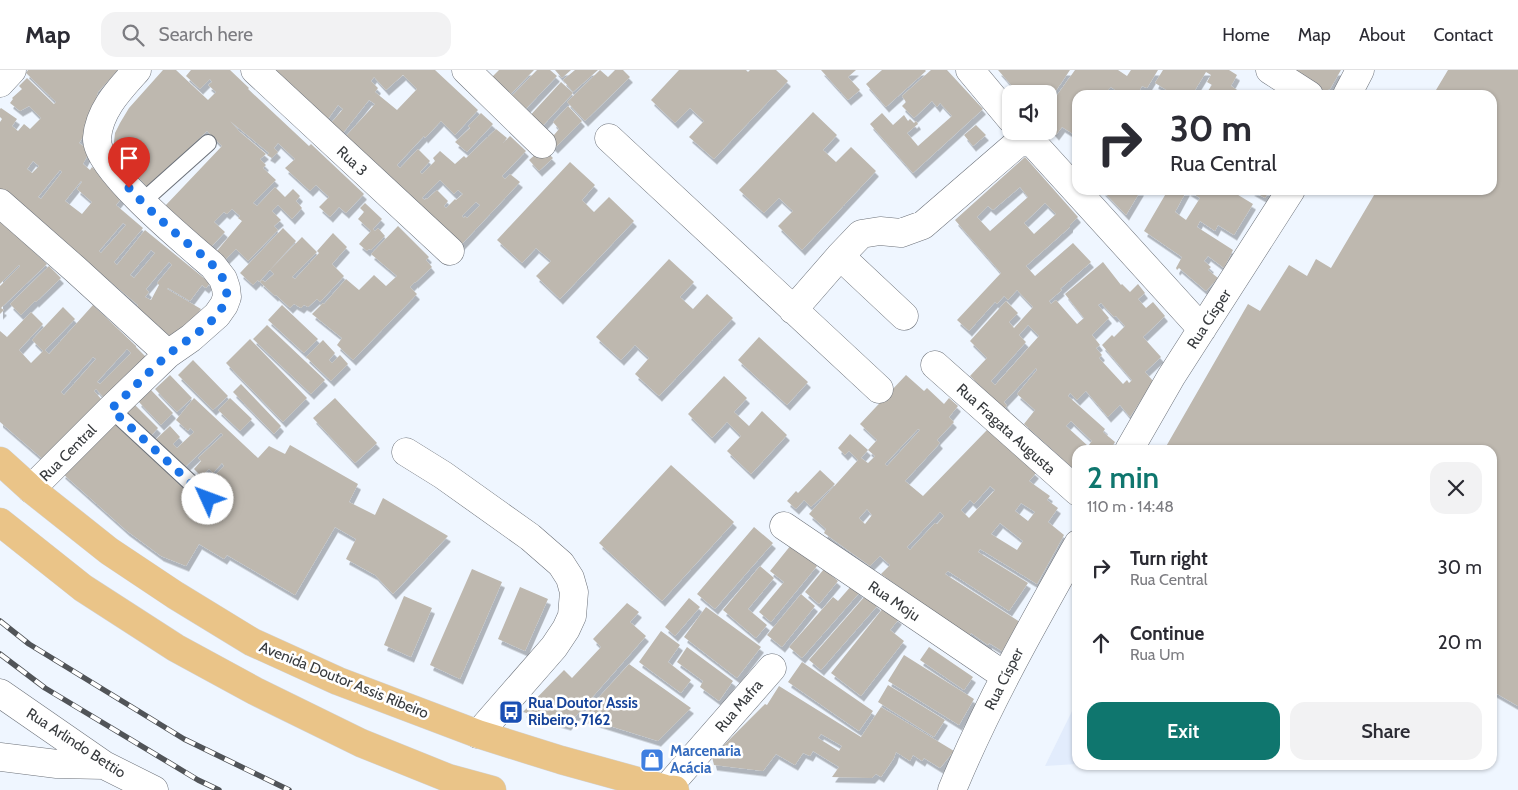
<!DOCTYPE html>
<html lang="en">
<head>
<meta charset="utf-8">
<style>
  :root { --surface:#fff; --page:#f2f2f3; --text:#2b2b33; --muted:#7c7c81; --line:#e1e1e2; --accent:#0f766e }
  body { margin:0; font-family:Cabin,sans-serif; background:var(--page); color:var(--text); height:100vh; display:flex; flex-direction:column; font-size:19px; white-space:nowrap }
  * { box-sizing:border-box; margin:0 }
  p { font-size:16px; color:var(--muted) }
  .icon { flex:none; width:28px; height:28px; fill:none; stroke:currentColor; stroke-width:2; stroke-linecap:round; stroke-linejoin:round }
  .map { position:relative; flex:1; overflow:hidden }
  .panel { position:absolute; left:1072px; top:375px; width:425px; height:325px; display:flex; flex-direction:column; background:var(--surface); border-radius:15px; box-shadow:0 1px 4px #0004 }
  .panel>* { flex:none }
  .guide { position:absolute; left:1072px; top:20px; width:425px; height:105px; border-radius:15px; box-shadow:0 1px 4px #0004; background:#fff; color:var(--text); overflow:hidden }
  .controls { position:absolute; left:1002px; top:15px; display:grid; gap:10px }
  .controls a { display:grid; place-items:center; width:55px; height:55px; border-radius:10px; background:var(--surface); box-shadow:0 1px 4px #0004; font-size:25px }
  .pin { position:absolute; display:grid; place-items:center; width:42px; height:42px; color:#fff; margin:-51px -21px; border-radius:50% 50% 50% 0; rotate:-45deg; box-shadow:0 0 5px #0007 }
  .pin .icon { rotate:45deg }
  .me { position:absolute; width:55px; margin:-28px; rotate:313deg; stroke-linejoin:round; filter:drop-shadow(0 0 4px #0008) }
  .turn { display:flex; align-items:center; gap:18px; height:105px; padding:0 15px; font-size:22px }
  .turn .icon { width:65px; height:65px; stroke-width:2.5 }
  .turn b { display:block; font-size:35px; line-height:42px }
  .round { display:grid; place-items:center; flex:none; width:52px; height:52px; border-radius:15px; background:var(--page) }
  .headline { display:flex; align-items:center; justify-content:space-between; height:85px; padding:0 15px }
  h1 { font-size:30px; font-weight:600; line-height:38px; color:var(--accent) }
  .button { display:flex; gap:10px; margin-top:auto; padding:10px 15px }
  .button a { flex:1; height:58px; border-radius:15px; background:var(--accent); color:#fff; font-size:20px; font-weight:600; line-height:58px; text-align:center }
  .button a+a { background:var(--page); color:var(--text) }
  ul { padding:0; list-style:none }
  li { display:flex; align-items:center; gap:15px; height:75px; padding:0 15px }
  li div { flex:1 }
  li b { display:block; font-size:19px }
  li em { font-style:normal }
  header { display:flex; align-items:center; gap:30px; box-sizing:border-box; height:70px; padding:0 25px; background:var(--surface); border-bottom:1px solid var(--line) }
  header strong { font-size:24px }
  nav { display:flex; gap:28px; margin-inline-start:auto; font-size:18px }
  .search { width:350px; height:45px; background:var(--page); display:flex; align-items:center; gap:12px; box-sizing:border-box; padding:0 18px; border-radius:15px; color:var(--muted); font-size:19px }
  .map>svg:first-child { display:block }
</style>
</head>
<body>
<header>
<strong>Map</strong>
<div class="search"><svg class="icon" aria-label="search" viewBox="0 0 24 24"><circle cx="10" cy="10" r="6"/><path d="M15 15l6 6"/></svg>Search here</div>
<nav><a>Home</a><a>Map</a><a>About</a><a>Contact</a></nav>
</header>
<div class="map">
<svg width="1518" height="720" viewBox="0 0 1518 720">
  <defs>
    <filter id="shadow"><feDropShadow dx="3" dy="5.5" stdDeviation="0" flood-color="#0004"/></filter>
  </defs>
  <rect width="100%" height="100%" fill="#eff6ff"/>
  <path fill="#e2ecfc" d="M1077 631V694L1045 696Z"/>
  <path fill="#beb8af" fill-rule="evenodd" filter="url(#shadow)" d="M28 0H118L98 22 85 64 79 73 90 81 83 94 90 100 92 97 124 125 116 135 143 158 114 192 117 195 145 160 210 213 206 218 202 215 190 231 168 218 167 219 201 239 183 264 177 269 157 259 159 256 136 239 138 235 0 119V52L2 49 0 47V39L1 38 17 49 12 56 18 61 24 54 30 59 41 48 29 36 20 41 10 33 13 29 12 28 22 19 19 16 27 8 54 34 56 32 26 3ZM33 91 39 96 32 103 27 99ZM60 100 62 102 41 129 38 127ZM81 111 82 112 77 119 92 132 82 144 65 131ZM123 153 126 155 101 183 99 181ZM151 180 155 183 134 208 130 205ZM169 192 172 195 157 213 159 215 151 230 145 227 149 222 146 219Z
    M163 0H176L208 30 216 22 208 15 212 12 210 9 200 19 186 6 191 0H230L249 18 248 19 309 76 311 74 364 124 346 143 339 137 330 147 319 137 329 127 316 115 310 121 285 98 295 89 278 73 274 78 278 82 272 88 267 85 269 83 230 51 240 62 266 84 260 89 266 95 263 98 276 110 253 133 257 136 275 117 285 127 293 119 300 126 296 131 302 138 292 149 278 135 272 141 281 150 274 156 278 160 248 191 236 179 225 190 216 182 242 151 238 148 240 146 232 139 227 144 224 142 214 152 225 162 210 178 165 136 222 76 207 61 148 118 115 81 114 72 115 63 120 53 129 38Z
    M275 0H435L478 40 455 65 441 51 425 68 424 66 397 95 400 98 418 79 430 91 420 102 422 104 435 91 433 88 440 81 455 94 464 86 466 88 496 59 507 68 503 73 510 66 526 81 502 106 505 109 510 104 520 112 461 175 346 66 375 34 369 30 343 63 331 53 343 39 338 35 328 49ZM403 5 417 19 397 40 375 22 378 18 371 11 374 7 386 20ZM440 110 454 124 458 120 463 124 456 130 455 129 446 138 444 136 448 131 437 120 427 129 426 128 425 130 422 128ZM476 132 480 135 467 148 465 146 464 148 462 146Z
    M499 0H534L504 31 485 14Z
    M537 0H550L557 6 519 46 505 33Z
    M555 0H571L562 8Z
    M575 0H598L573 22 563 10Z
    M600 0 608 7 615 0H623L630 7 585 51 567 32Z
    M679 0H746L748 2 750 0H776L788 11 714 89 689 67 704 51 690 38 675 53 651 30Z
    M821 0H856L848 7 860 20 848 30Z
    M882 0H925L926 1 886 37 866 14Z
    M931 0H947L983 39 913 103 870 54 882 43 893 55 904 45 908 51 910 49 914 53 916 51 918 54 907 63 918 76 952 46 940 33 937 37 932 31 914 48 902 36 906 32 902 26Z
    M998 0H1070L1049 31V24H1019Z
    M1075 0H1118L1127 6 1131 0H1158L1147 18 1142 16 1137 25H1116L1118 22 1111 17 1108 20 1115 25H1078V67L1062 57 1056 65 1049 57V34L1050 35Z
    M1163 0H1229L1237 5 1231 16 1245 25H1205L1212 15 1207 12 1211 5 1206 2 1192 25H1172L1173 24 1155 13Z
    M1292 0H1341L1330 19 1325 21Z
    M1448 0H1518V636L1492 621V380H1164L1248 234 1260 241 1289 195 1307 206 1316 189 1331 198 1377 120H1492V25H1433Z
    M561 12 573 23 537 62 525 51Z
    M568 36 582 51 555 78 541 65 547 59 554 65 559 59 553 52Z
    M813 42 837 65 823 80 836 92 851 77 876 101 802 180 778 156 793 141 779 128 764 143 739 120Z
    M481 43 493 54 467 82 455 72 470 58 468 56Z
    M976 55 986 65 973 76 964 65Z
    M543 78 553 88 539 101 529 90Z
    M1025 87 1078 147 1070 155V157L1026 196 1035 206 1073 173 1091 192 1060 219 1062 220 1049 231 1051 234 1056 230 1077 254 1084 248 1065 224 1103 192 1121 215 1122 214 1130 222 1138 214 1145 223 1138 229 1146 238 1153 232 1165 246 1143 267 1161 287 1145 302 1155 313 1143 327 1130 347 1120 335 1108 347 1086 321 1077 330 1070 323 1068 326 1105 359 1103 362 1115 372 1110 380H1078V403L1024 354 1035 340 1017 324 1037 300 1036 298 1004 332 1007 336 1004 339 970 306 987 288 970 271 1006 231 1018 243 1009 252 1014 258 1033 237 1017 220 1008 230 1004 226 997 234 995 232 969 261 957 250 1001 203 955 150ZM1020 117 1028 127 990 161 977 147 988 136 993 140ZM1045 133 1056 144 1034 164 1024 153ZM1101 233 1114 247 1116 246 1125 256 1114 267 1112 265 1102 275 1132 310 1129 313 1127 310 1123 314 1099 288 1102 285 1096 278 1100 275 1092 265 1109 248 1098 235ZM1028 255 1039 266 995 315 991 311 1026 272 1019 265ZM1071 351 1092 371 1088 376 1066 356Z
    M570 92 595 115 582 130 594 142 609 127 634 151 560 229 536 206 551 191 536 178 522 193 497 170Z
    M1102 120H1141L1126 145Z
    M1168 120H1215L1220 123 1222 120H1230L1253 134 1234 165 1218 155 1215 161 1200 151 1197 157 1233 180 1224 198 1208 186 1204 191 1211 197 1208 200 1218 208 1206 221 1179 198 1177 200 1176 198 1182 187 1144 161ZM1187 120 1200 128 1186 150 1175 142Z
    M1251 120H1270L1265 128Z
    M365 133 382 149 373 159 375 161 378 158 385 166 371 180 369 179 367 181 359 174 371 161 358 149 364 142 360 138Z
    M0 150 47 194 1 238 4 240 0 244V216L20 196 19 195 0 214Z
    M398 156 429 187 426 190 432 197 415 213V212L410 217 417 224 353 290 337 275 342 268 312 244 323 233 324 234 346 209 359 220 374 205 386 216 397 206 371 184Z
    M283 158 296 171 259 212 258 210 253 215 240 203Z
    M333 163 347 177 332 194 344 206 320 232 317 229 308 237 304 235 301 238 294 234 290 238 276 225 275 226 260 212 262 210 265 212 274 204 270 200 302 167 317 182 292 207 295 209 319 183 317 181Z
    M669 189 694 212 680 227 693 239 707 224 733 248 659 326 635 304 649 288 635 275 621 290 596 267Z
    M49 196 61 208 36 232 35 231 21 245 10 234Z
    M93 235 136 276V277L147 288 107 331 96 319 94 321 103 331 45 391 0 352V261L7 267 31 242 43 254 19 280 31 293 43 281 32 270 63 237 75 249 45 280 49 284ZM127 279 131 283 100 314 97 312ZM93 287 96 289 64 325 61 322Z
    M282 235 318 269 304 283 268 250Z
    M267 255 325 310 311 324 253 269Z
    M759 267 808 312 787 335 738 290Z
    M250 269 307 328 283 352 226 293Z
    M323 270 335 283 329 290 332 293 340 285 348 294 331 311 306 287Z
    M193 290 228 326 213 340 178 305Z
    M170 305 192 328 177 342 155 319Z
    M906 305 924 321 927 318 944 334 949 328 958 336 949 347 954 352 937 370 940 373 905 411 923 426 987 360 1036 403 1029 411 1050 426 1047 430 1058 438 1048 452 1064 465 1037 514 980 479 978 482 1028 513 1009 541 948 501 945 504 1020 552 1002 581 989 573 988 575 971 563 969 566 881 504 890 495 880 486 870 496 824 463 826 459 809 444 858 390 849 381 845 385 838 378 850 364 868 380 861 388 868 393 875 386 868 380 877 370 860 354ZM918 359 920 360 887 396 885 394ZM990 416 995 420 969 448 961 440 970 430 974 434ZM1021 433 1035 442 1028 451 1015 441ZM867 439 872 445 865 454 859 448ZM940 442 944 446 937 454 935 453 910 480 907 477ZM1000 453 1023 471 1017 480 991 464Z
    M724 306 747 328 734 342 749 356 762 341 787 365 751 404 727 381 741 366 727 352 712 368 688 344Z
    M241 314 281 356 274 364 233 322Z
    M150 319 173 343 161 355 138 331Z
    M194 328 258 388 269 376 285 384 290 375 358 414 349 432 375 445 383 428 448 466 393 524 375 505 346 489 356 469 335 457 295 525 227 485 224 489 199 474 186 496 161 486 127 461 62 403 113 349 207 435 216 429 228 417 215 405 224 396 222 393 213 403 209 399 201 406 194 399 201 391 198 388 223 365 221 363 184 398 153 372 170 356 180 367 173 374 177 378 194 362 190 358 188 361 176 350Z
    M230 328 252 349 240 361 218 340Z
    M335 328 377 373 355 393 313 348Z
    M134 334 158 358 149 368 124 344Z
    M671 395 734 452 662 531 599 473Z
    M820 400 835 414 811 437 804 430 796 439 787 431 796 421 798 423Z
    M754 457 773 473 715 539 697 524Z
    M791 475 817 496 771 552 759 542 784 512 770 501Z
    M760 496 774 508 748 539 767 555 756 568 723 540Z
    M472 499 502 512 460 609 430 595Z
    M824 499 838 511 819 534 805 522Z
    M852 515 860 522 802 588 789 577 833 527 838 531Z
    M520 517 548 529 525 581 498 569Z
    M801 524 815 536 782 577 767 565Z
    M866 525 878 535 821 600 809 590Z
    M404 526 432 538 411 587 384 575Z
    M689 528 700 537 675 566 665 557Z
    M627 533 639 542 630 552 646 566 568 655 523 642 564 600 572 608 601 577 593 569Z
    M706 537 761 577 737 608 684 567Z
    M884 537 899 549 890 560 904 571 861 626 831 603Z
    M661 561 680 575 668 592 691 610 681 623 639 592Z
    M687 577 733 611 719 631 700 617 703 611 677 592Z
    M929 577 973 607 964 620 920 590Z
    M904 585 974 629 959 655 888 611Z
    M802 592 873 641 859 661 788 612Z
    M629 594 691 638 658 671 581 647Z
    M888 615 945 650 934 667 878 632Z
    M779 616 861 667 881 637 954 681 940 698 924 688 922 691 913 685 910 691 896 682 894 688 881 707 876 704 872 708 832 707 839 697 813 681 810 686 803 683 795 695 776 684 763 701 714 695 712 687 765 634 767 635ZM821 664 842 676 839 681 818 668Z"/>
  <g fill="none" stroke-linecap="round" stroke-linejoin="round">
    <g stroke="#6c7179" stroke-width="18">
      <path id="lane" d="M142 132 208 73
        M111 339 208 429"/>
    </g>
    <g stroke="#6c7179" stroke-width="29">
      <path id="street" d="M255 0 450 181
        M466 0 542 74
        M970 0 1011 49
        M1270 0 1309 25
        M0 13 12 0
        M1347 25 1360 0
        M1022 61 1202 259
        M609 68 879 319
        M0 133 75 199 168 284
        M840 186 904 246
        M793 240 840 186 861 164 880 161 901 163 923 155 1026 66
        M935 295 1078 422
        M1129 380 1171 307 1291 120
        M406 382 443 405 530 467 561 494 570 508 574 522 572 546 566 559 554 577 478 664
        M31 419 111 339 168 284 191 268 217 245 224 235 227 227 226 218 223 209 213 196C189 175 95 98 97 68 99 40 120 19 137 0
        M784 456 1005 606
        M0 623 104 695 154 720
        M0 687 57 694 104 695
        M666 719 772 598
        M952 720C987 635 1033 554 1078 474"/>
    </g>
    <g stroke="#d3d4d5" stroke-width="29">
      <path id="primary" d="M0 391 31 419 109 481 175 525 252 572 338 611 478 664 561 690 666 719 675 720
        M0 452 83 518 176 578 255 621 361 673 448 708 492 720"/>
    </g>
    <use href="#lane" stroke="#fff" stroke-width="16"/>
    <use href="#street" stroke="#fff" stroke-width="28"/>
    <use href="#primary" stroke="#eac488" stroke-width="28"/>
    <g stroke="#515458" stroke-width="5.5">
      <path id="rail" d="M0 551 29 574 184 669 289 720
        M0 584 45 618 198 710 219 720"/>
    </g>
    <use href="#rail" stroke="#fff" stroke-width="4" stroke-dasharray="11" stroke-linecap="butt"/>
  </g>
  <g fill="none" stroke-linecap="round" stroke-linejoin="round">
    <path stroke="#1a73e8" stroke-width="9" stroke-dasharray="0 16.2" d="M129 118C145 136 163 152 181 168 195 180 212 191 222 207 227 216 229 228 223 236 211 257 187 269 169 284 149 301 131 321 111 339L208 429"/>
  </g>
  <defs>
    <g id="bus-square" transform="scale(1.25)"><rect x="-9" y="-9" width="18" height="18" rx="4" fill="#1a4fb4" stroke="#fff"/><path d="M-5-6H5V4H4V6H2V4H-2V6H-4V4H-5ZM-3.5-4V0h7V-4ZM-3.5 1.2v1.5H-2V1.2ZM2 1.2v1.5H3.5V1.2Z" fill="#fff"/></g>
    <g id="shop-square" transform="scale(1.25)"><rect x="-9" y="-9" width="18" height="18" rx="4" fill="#3f7fe0" stroke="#fff"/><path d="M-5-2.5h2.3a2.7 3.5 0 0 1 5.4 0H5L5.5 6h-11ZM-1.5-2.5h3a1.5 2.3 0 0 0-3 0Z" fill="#fff"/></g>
  </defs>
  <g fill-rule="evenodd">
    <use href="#bus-square" x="511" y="642"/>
    <use href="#shop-square" x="652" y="690"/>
  </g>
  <g text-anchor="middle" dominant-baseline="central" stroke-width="5" stroke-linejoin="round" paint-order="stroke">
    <g font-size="15" fill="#383b3e" stroke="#fff">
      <text transform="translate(352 91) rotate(43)">Rua 3</text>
      <text transform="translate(1209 249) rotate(-57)">Rua Císper</text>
      <text transform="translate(1006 359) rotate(42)">Rua Fragata Augusta</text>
      <text transform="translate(68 383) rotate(-45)">Rua Central</text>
      <text transform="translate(894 531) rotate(34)">Rua Moju</text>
      <text transform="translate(1004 609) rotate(-63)">Rua Císper</text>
      <text transform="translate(344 610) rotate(22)">Avenida Doutor Assis Ribeiro</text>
      <text transform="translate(739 636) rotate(-49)">Rua Mafra</text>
      <text transform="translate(76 673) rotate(33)">Rua Arlindo Bettio</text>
    </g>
    <g font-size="15" font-weight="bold" fill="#164399" stroke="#fff" text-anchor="start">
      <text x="528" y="633">Rua Doutor Assis<tspan x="528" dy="17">Ribeiro, 7162</tspan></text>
    </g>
    <g font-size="15" font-weight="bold" fill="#366cbe" stroke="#fff" text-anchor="start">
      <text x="670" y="681">Marcenaria<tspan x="670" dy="17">Acácia</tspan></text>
    </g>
  </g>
</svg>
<div class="controls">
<a><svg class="icon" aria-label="sound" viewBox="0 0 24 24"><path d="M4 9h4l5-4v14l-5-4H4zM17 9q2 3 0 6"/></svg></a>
</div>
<div class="pin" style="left:129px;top:118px;background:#d93025"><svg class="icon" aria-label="arrive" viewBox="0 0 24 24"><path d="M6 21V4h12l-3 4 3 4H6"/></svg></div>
<svg class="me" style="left:208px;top:429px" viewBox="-20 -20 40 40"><circle r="19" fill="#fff"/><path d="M0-13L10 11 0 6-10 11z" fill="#1a73e8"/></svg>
<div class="guide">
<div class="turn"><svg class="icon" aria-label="right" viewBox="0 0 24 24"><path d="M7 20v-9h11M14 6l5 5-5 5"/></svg><div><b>30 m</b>Rua Central</div></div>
</div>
<section class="panel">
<div class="headline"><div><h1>2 min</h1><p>110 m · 14:48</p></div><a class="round"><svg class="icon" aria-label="close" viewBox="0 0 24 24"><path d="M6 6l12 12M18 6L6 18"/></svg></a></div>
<ul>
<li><svg class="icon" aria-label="right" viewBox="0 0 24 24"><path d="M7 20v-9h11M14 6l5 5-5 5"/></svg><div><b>Turn right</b><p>Rua Central</p></div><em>30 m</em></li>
<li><svg class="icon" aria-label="ahead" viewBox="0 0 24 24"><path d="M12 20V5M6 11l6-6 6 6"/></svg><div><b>Continue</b><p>Rua Um</p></div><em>20 m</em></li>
</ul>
<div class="button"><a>Exit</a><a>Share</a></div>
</section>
</div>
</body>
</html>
